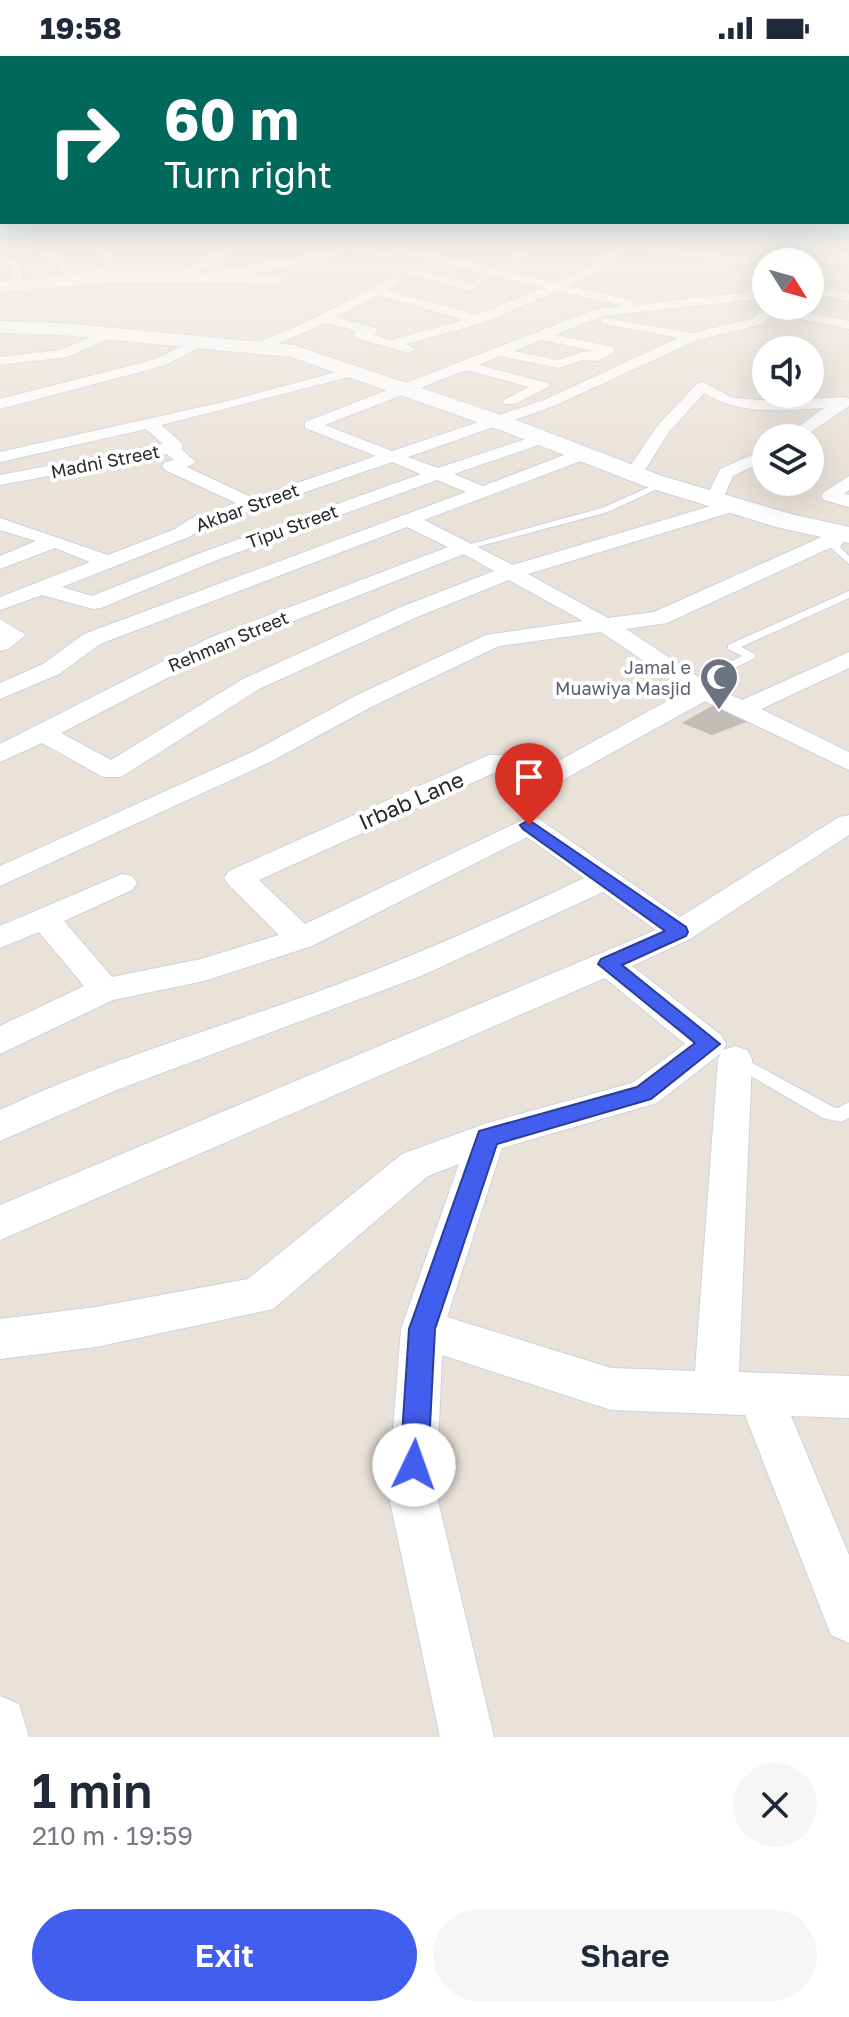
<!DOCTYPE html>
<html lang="en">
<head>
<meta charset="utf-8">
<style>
  :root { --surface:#fff; --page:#f6f6f7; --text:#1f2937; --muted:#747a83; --accent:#415eee }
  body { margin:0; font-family:"Golos Text",sans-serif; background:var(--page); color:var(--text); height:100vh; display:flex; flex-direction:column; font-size:30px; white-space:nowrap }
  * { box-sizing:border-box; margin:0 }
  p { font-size:26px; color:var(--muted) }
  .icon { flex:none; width:44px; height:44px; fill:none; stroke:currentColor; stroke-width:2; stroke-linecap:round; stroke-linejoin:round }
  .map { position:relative; height:1681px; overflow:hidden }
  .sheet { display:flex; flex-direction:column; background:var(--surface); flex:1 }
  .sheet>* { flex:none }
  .hud { position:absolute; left:0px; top:0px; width:850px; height:168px; box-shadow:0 8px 32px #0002; background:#00695c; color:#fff; overflow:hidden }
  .needle { width:52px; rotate:127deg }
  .fabs { position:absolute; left:752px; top:192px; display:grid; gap:16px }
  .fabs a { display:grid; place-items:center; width:72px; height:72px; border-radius:50%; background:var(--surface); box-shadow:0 8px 32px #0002; font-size:40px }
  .pin { position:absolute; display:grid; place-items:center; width:68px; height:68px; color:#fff; margin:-82px -34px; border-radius:50% 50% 50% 0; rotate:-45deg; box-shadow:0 0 8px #0007 }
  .pin .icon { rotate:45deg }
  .me { position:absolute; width:88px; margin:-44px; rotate:3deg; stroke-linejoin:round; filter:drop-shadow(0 0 6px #0008) }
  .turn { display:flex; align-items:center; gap:28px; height:168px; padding:0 32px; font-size:36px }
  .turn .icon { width:104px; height:104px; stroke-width:2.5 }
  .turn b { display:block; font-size:56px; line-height:68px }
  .round { display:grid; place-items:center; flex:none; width:84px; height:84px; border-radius:42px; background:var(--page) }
  .overview { display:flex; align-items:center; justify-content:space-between; height:136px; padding:0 32px }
  h1 { font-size:48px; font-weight:600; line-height:60px }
  .primary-button { display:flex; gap:16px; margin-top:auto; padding:16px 32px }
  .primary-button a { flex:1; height:92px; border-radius:48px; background:var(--accent); color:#fff; font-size:32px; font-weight:600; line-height:92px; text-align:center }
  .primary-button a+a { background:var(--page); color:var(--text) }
  .status { display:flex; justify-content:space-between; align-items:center; height:56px; padding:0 40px; background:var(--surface); direction:ltr }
  .status svg { height:22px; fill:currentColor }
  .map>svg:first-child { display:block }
</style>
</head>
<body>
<div class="status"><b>19:58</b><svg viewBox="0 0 49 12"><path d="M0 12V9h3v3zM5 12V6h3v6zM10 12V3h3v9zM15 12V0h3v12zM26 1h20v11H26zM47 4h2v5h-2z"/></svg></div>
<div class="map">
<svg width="849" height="1681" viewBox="0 0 849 1681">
  <rect width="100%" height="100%" fill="#e9e2d9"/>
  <path fill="#c1bcb6" d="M719 646 752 664 712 679 682 667Z"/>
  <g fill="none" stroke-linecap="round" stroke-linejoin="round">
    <g stroke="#cfd1df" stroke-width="2">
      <path id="lane" d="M661 426 668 428 608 456 465 494 460 491 602 452Z
        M839 477 847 479 840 491 849 500V508L830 491Z
        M849 535V542L741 591 755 598V602L697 630 693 631 687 628 742 600 728 593V589Z
        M738 999 833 1051 838 1052 849 1046V1062L841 1066 823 1062 732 1009 730 1005 732 1001Z"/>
    </g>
    <g stroke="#cfd1df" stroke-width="2">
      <path id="street" d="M28 190C51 190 63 198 75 219L105 209 98 190H108L117 211 71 228 67 227 53 204Z
        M228 190H242L185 223 175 221 202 202Z
        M323 190 384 194 403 190 555 227 586 213 617 190H655L748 203 754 206 748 209 628 192 594 217 568 230 632 244 633 249 766 234V242L603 260 554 279 614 291V297L597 305 583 304 559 312 500 300 479 309 548 327 550 330 515 348H505L502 345 529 331 466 314 325 369 392 395 544 344 678 282 601 267V261L692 277 753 262 759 255 788 252 849 265V273L788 260 768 262 763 268 697 284 554 350 408 401 438 412 538 379H550L552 382 550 385 454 418 483 430 577 394H589L591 398 589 402 424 464 513 509 714 449 705 444 720 413 766 393V404L733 420 721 447 742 445 744 449 742 453 528 518 608 562 654 556 835 475H849V483L667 567 626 573 712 630 742 644 849 596V612L761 653 849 696V714L705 645 543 735H525L496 716 259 824 305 868 529 761 539 763 680 861 839 761 849 759V779L690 883 632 910 721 979 726 988 723 994 735 990 747 994 752 1003 739 1316 849 1320V1362L791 1360 849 1499V1587L831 1579 745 1359 611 1354 442 1299 436 1436 494 1681H440L388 1436 401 1273 459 1108 428 1120 273 1253 96 1291 0 1303V1263L96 1251 248 1223 402 1098 487 1067 632 1027 685 988 605 922 0 1184V1149L656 874 603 836 421 920 119 1033 0 1085V1054C101 1006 209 975 314 937 406 904 496 864 584 822L527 781 312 890 204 925 113 944 0 998V970L84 930 39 876 0 892V870L122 818 132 820 137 827 132 834 64 865 112 921 201 903 279 879 229 829 224 822 229 815 489 699H507L535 718 687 634 601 576 499 590 373 650 270 706 0 830V810L252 696 355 640 486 579 583 565 509 524 417 561 259 633 121 721H103L42 687 0 706V688L209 582 448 491 407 471 100 588 59 618 0 643V627L43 608 84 578 466 436 437 424 217 504 101 552 93 553 42 539 0 554V541L90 506 55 492 0 513V500L36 485 0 474V462L108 499 175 473 190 463 236 447 165 414 162 410 165 406 174 404 167 398 0 429V419L163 388 146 373 0 406V396L228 345 352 312 357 313V319L161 369 182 387V394L196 406 187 411 253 442 376 400 305 372V366L596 253 624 250 558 235 483 267 406 288 416 293 409 297 355 282 353 279 357 275 325 267 264 294H254V288L304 267 393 222 399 226 388 234 476 259 544 232 397 196 385 200ZM378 239 463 264 391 284 374 279 378 275 376 272 335 261ZM541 284 595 295 582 296 558 304 514 295ZM392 406 421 418 203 496 92 540 62 531 189 481 204 471ZM464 498 494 515 401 551 243 623 111 704 61 677 225 592ZM721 997 718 1003 695 1315 611 1312 447 1261 502 1092 657 1047Z
        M524 190H536L518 206H510V202Z
        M806 190H822L849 198V205Z
        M0 199 21 209 23 233 13 230 10 211 0 206Z
        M413 213 474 228 476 231 470 235 409 218V214Z
        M208 218 279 221 285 225 279 229 204 225V219Z
        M810 229 849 237V245L810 237Z
        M108 274 113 275V281L67 301 0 309V301L60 294Z
        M199 282 206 286 204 289 166 309 0 353V343L156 303Z
        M703 326 733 342 774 345 844 341 849 343V350L802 382H783L824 352C783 354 740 360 704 337L669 376 640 422H628L625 418 657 370 698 327Z
        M849 420V434L844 438 849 439V451L824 444 821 440 824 436Z
        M0 563 26 579 8 593 0 595Z
        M0 1640 19 1648 29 1681H0Z"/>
    </g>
    <g stroke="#cfd1df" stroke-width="2">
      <path id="secondary" d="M333 190H352L332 203 208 227 120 226 0 236V226L120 216 208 217 322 196Z
        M0 265 62 267 294 289 519 365 662 420 791 458 849 471V487L776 471 644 430 503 375 291 301 62 279 0 277Z"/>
    </g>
    <use href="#lane" fill="#fff" fill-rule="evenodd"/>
    <use href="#street" fill="#fff" fill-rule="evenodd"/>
    <use href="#secondary" fill="#fff" fill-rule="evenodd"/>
  </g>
  <linearGradient id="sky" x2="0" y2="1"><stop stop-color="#78bae7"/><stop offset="0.45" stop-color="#f5f2ee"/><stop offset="1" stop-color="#f5f2ee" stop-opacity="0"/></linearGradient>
  <rect width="849" height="425" fill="url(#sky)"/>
  <path fill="#415eee" stroke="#2a3d9b" stroke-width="2" d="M529 764 686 871 688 876 686 880 622 909 720 988 651 1043 497 1088 435 1273 428 1409 424 1419 414 1423 404 1419 400 1409 409 1273 479 1075 637 1031 695 987 598 908 601 903 665 875 523 773 520 769Z"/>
  <defs>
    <g id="mosque-pin" transform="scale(2)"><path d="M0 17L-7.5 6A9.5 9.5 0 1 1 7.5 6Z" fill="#6b7280" stroke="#fff"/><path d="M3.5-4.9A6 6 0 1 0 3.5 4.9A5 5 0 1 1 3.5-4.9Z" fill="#fff"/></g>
  </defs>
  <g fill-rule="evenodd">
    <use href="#mosque-pin" x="719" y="621"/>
  </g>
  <g text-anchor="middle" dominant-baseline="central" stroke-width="8" stroke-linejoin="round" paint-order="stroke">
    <g font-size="18" fill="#272727" stroke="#fff">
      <text transform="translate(105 405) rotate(-11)">Madni Street</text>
      <text transform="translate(247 451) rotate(-20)">Akbar Street</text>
      <text transform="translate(292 470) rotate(-20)">Tipu Street</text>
      <text transform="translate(228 585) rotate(-23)">Rehman Street</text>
    </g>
    <g font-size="18" fill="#5b616d" stroke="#fff" text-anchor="end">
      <text x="691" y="611">Jamal e<tspan x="691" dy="21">Muawiya Masjid</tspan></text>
    </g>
    <g font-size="22" fill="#272727" stroke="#fff">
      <text transform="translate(411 744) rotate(-24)">Irbab Lane</text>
    </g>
  </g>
</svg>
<div class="fabs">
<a><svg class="needle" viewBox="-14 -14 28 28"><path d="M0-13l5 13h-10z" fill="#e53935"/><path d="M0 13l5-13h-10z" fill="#747a83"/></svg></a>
<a><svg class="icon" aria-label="sound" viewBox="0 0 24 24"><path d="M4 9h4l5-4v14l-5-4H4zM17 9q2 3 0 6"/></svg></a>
<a><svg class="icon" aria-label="layers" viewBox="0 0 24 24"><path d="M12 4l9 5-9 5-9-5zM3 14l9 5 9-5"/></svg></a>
</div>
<div class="pin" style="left:529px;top:769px;background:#d93025"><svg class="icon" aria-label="arrive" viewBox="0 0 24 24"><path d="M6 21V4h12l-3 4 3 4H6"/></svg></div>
<svg class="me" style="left:414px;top:1409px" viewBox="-20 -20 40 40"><circle r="19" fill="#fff"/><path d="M0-13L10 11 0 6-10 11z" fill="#415eee"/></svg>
<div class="hud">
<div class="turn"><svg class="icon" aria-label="right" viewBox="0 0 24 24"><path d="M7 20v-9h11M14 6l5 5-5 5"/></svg><div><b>60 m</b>Turn right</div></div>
</div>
</div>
<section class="sheet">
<div class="overview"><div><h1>1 min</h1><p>210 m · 19:59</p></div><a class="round"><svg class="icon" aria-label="close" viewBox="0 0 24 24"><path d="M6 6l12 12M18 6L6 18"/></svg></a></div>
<div class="primary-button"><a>Exit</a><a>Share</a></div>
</section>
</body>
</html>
